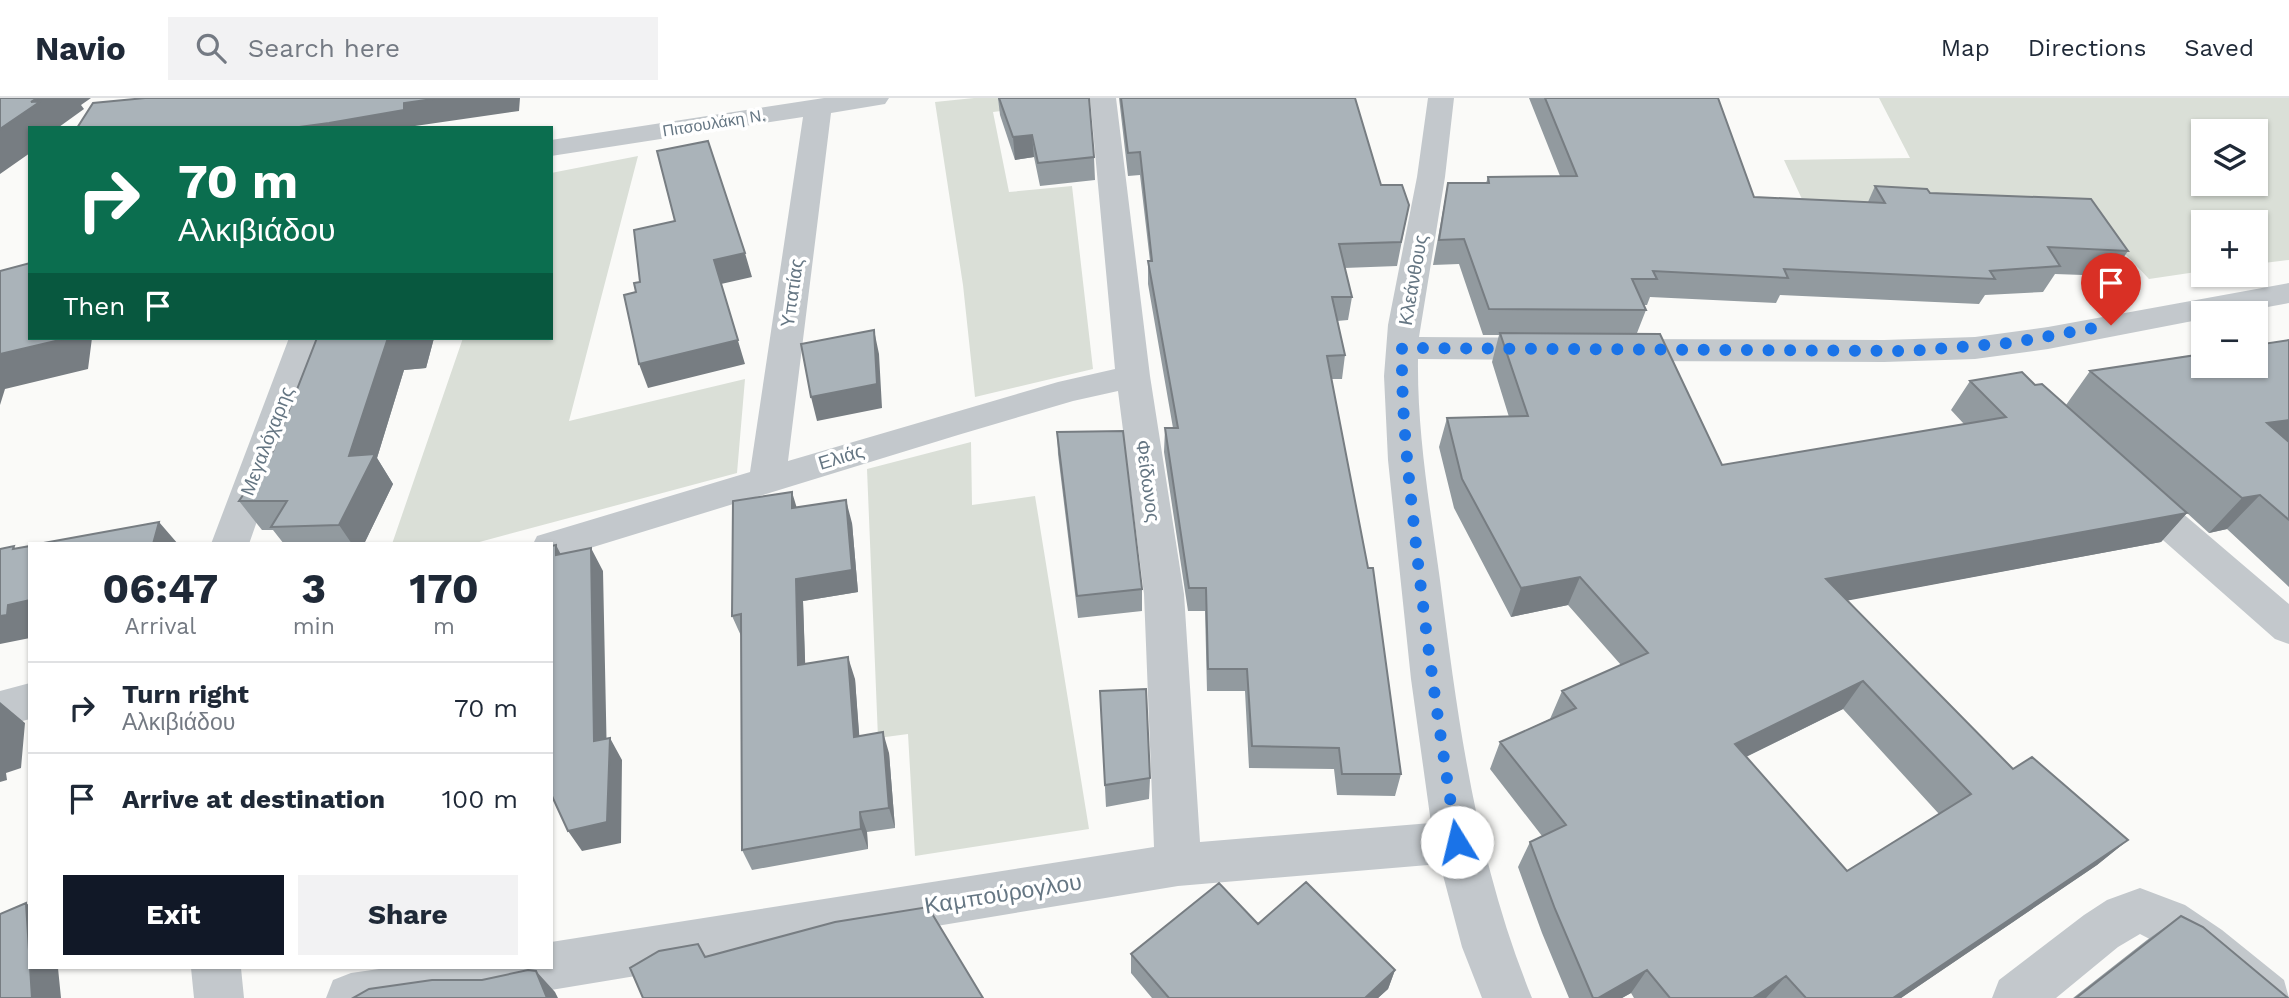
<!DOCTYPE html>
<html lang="en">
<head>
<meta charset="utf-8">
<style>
  :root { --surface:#fff; --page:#f2f2f3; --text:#1f2937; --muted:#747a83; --line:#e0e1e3; --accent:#111827 }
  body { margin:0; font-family:"Work Sans",sans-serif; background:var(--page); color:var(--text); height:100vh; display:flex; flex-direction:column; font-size:26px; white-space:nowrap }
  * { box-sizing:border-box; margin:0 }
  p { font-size:23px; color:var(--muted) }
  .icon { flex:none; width:38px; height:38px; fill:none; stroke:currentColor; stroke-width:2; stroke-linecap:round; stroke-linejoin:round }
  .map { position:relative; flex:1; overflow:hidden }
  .drawer { position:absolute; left:28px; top:444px; width:525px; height:427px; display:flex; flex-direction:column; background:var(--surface); border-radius:0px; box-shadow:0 2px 5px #0004 }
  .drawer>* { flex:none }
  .banner { position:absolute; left:28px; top:28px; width:525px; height:214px; border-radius:0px; box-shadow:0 2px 5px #0004; background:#0b6e4f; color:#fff; overflow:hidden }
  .fabs { position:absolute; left:2191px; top:21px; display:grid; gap:14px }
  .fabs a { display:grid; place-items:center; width:77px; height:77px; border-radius:0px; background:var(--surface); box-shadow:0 2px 5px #0004; font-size:35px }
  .pin { position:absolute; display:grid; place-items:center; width:60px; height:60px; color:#fff; margin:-72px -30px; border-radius:50% 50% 50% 0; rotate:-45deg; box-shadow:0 0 7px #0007 }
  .pin .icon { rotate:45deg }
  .me { position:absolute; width:77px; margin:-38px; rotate:351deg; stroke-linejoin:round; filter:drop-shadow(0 0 5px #0008) }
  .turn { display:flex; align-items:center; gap:24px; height:147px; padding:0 35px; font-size:32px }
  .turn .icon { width:91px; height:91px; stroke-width:2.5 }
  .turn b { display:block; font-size:49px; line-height:60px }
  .then { display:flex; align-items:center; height:66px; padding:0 35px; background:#0003; gap:14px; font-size:26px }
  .eta { display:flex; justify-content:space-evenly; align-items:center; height:119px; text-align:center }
  .eta b { font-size:42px; font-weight:700; line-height:49px }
  .primary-button { display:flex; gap:14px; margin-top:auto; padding:14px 35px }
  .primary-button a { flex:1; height:80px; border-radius:0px; background:var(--accent); color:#fff; font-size:28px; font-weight:700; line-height:80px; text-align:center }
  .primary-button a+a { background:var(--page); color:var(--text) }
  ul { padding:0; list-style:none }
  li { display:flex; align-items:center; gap:21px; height:91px; padding:0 35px; border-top:2px solid var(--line) }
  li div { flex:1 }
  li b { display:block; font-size:26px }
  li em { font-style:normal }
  header { display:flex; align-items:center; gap:42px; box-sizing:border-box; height:98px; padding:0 35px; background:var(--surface); border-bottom:2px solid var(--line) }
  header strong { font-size:33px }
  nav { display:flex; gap:38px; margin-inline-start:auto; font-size:24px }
  .search { width:490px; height:63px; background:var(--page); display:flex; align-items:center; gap:18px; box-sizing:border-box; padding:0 24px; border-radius:0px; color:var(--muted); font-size:26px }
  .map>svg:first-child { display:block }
</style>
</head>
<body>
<header>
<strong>Navio</strong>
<div class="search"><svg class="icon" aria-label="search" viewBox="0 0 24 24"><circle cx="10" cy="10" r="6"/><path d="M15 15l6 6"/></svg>Search here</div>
<nav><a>Map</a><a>Directions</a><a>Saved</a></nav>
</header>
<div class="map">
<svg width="2289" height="900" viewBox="0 0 2289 900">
  <rect width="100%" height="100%" fill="#fafaf8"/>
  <path fill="#dadfd7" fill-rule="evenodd" d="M974 0H1015L1017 11 993 14 1009 94 1072 88 1093 271 975 299 963 187 935 4Z
    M1879 0H2289V162L2256 166V124H2203V173L2149 181 2094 123H1812L1784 62 1910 60ZM2203 33H2256V86H2203Z
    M638 58 569 323 745 281 737 375 472 446H392L463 240H551V75Z
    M971 344 972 407 1035 398 1089 731 915 758 908 636 878 640 867 371Z"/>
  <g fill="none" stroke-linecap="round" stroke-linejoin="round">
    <path fill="#c3c8cc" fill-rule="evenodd" d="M824 0H889L885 6 831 15 788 363 1058 284 1115 271 1090 0H1116L1150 278 1184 496 1200 744 1431 725 1411 581 1388 362 1384 278 1388 227 1417 79 1428 0H1454L1445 79 1419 239 1547 240 1559 243 1564 251 1559 259 1547 262 1418 261C1417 335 1430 409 1440 482 1459 629 1476 762 1532 900H1482L1462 849 1440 766 1178 788 551 892 547 890 502 900H326L333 882 351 875 386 870H551V844L1154 749 1144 496 1118 293 1073 303 958 337 551 462V446H533L537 438 750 374 803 19 551 58V42Z
      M2289 185V205L2235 215H2203V221L2048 251 1975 261 1884 264 1615 263 1603 260 1598 252 1603 244 1615 241 1884 242 1975 239 2048 229Z
      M289 240H321L249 446H211Z
      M2134 382 2147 385 2289 506V546L2275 541 2121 405 2115 395 2121 385Z
      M30 585V621L0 629V593Z
      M2140 790 2185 807 2222 832 2284 882 2289 900H2228L2169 851 2140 836 2118 849 2056 900H1992L1999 882 2084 817 2107 802Z
      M191 870H241L244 900H194Z"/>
  </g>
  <path fill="#929a9f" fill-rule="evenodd" d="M998 0H1089L1094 59 1095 82 1040 88 1034 59 1015 62 1000 17Z
    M1119 0H1355L1381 87 1409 107 1397 168 1344 170 1352 199 1348 222 1337 223 1345 257 1342 281H1331L1401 676 1395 698 1337 697 1334 671 1249 670 1245 593H1207L1205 513H1188L1164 354 1165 330H1173L1148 186V163H1150L1140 77 1128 78Z
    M1529 0H1718L1754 99 1868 104 1875 88 1930 95 2128 153 2111 178 2055 176 2043 194 1985 197 1979 206 1780 197 1776 205 1650 199 1647 207H1643L1646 212 1637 235 1722 367 1964 326 1951 312 1970 283 2035 287 2066 307 2090 273 2289 242V489L2227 431 2209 435 2187 415 2161 444 1847 502 2013 671 2128 742 2097 767 1901 900H1634L1631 895 1622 900H1569L1542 835 1518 769 1530 744 1542 738 1490 671 1500 644 1550 621 1562 593 1621 567 1568 507 1511 519 1454 410 1439 349 1447 320 1509 319 1492 264 1499 237H1483L1459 166 1433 167 1448 85H1486L1488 79 1560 78ZM1843 611 1939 716 1847 773 1746 659Z
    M317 240H434L426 270 404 272 377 360 393 386 364 446H284L273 432H262L239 403 273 353Z
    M1057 334 1142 491V513L1078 520 1058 356Z
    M797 409 852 425 858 494 803 503 805 566 855 581 859 638 889 655 895 730 867 734 868 751 752 772 742 752V540L732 518Z
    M1100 593 1150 680 1149 701 1106 709Z
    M2181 818 2288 900H2073L2147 842Z
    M1258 826 1395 872 1388 891 1378 900H1152L1131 875V856Z"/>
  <path fill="#777d82" d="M37 0H91L81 7 84 11 59 29 60 30H30V55L0 76V31Z
    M440 0H520L519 13 415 28V30H292L404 5Z
    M1032 37 1034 59 1015 62 1013 39Z
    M745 155 752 179 721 186 745 266 648 290 639 266 714 162Z
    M874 232 879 256 882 310 817 323 811 299Z
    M64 240H92L88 271 5 291 0 307V256Z
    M409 240H434L426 270 404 272 377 360 393 386 364 446H352L339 427 349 358 387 243Z
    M2289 322V351L2267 325Z
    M792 394 799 417 792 410Z
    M2260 397 2227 431 2209 435 2242 400Z
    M846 402 852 425 858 494 803 503 806 589 798 567 796 481Z
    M2187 415 2161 444 1808 510 1826 481Z
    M159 424 178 446H153Z
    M556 447 568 470 556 457Z
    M591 450 603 473 607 665 594 643Z
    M1580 479 1568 507 1511 519 1521 490Z
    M30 502V540L0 546V518L8 507Z
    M848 559 855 581 861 660 854 639Z
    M1863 583 1843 611 1717 673 1735 646Z
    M0 604 25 625 21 670 6 675 7 682 0 684Z
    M883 634 889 655 895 730 889 710Z
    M610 640 622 662 621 745 582 753 568 733Z
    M860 714 867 734 868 751 861 731Z
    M2128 742 2097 767 1901 900H1893Z
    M26 805 30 808V870H58L61 900H32Z
    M1395 872 1388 891 1378 900H1365Z
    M1647 872 1631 895 1622 900H1598Z
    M536 873 555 894 558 900H547Z
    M1786 878 1766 900H1753Z"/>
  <path fill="#aab3b9" stroke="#777d82" stroke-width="2" fill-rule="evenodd" d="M0 0H37L31 4 41 3 0 31Z
    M145 0H440L404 5V12L329 25 292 30H77L93 5Z
    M999 0H1089L1094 59 1038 65 1032 37 1013 39Z
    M1121 0H1355L1381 87H1402L1409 107 1401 144 1339 146 1352 199H1332L1345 257 1327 258 1368 470H1373L1401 676H1342L1339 650 1252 648 1247 571H1208L1206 490H1189L1165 330H1178L1148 163H1152L1140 54 1128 55Z
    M1545 0H1718L1754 99 1885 105 1875 88 1927 91 1930 95 2091 101 2128 153 2048 149 2060 168 1990 173 1995 181 1784 171 1788 180 1653 173 1657 181H1632L1646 212 1489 211 1464 141 1439 142 1448 85H1489L1488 79 1577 78Z
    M708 43 745 155 714 162 738 242 639 266 624 197 636 194 634 185 640 184 634 132 675 123 657 53Z
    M30 165V240H64V241L0 256V173Z
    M874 232 877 286 811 299 801 246Z
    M1500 235 1660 236 1722 367 2006 319 1970 283 2022 274 2035 287 2042 286 2187 415 1826 481 2013 671 2032 659 2128 742 1893 900H1806L1786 878 1753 900H1670L1647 872 1598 900H1593L1555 811 1530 744 1566 727 1500 644 1576 610 1562 593 1648 555 1580 479 1521 490 1462 381 1447 320 1528 318ZM1863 583 1971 696 1847 773 1735 646Z
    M317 240H409L387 243 349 358 375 356 339 427 271 429 287 403H239L273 353Z
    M2289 242V322L2267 325 2289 344V422L2260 397 2242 400 2090 273 2203 256V268H2256V247Z
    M1123 333 1142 491 1077 498 1057 334Z
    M792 394V410L846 402 852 472 796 481 798 567 848 559 854 639 883 634 889 710 860 714 861 731 742 752 741 516 732 518 733 403Z
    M159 424 153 446H38Z
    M556 447V457L591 450 594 643 610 640 607 724 568 733 551 696V448Z
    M14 448 13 451 30 448V502L8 507 7 517 0 518V451Z
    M1146 591 1150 680 1105 687 1100 593Z
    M1306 784 1395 872 1365 900H1169L1131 856 1219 785 1258 826Z
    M26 805 32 900H0V816Z
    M928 809 983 900H643L630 870 659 853 698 846 705 859 835 824Z
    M2181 818 2203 829 2288 900H2076Z
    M528 872 536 873 547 900H353L369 891 432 882H482Z"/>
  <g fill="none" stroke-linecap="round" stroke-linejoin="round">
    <path stroke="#1a73e8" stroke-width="12" stroke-dasharray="0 21.6" d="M1457 744C1441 645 1427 547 1416 447 1409 381 1401 316 1402 250L1911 253 2010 245 2111 227"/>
  </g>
  <g text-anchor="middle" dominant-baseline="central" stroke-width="7" stroke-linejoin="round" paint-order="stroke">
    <g font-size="16" fill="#657683" stroke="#fff">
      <text transform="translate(714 25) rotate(-9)">Πιτσουλάκη Ν.</text>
    </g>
    <g font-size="19" fill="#657683" stroke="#fff">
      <text transform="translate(1413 182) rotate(-80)">Κλεάνθους</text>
      <text transform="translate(792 195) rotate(-82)">Υπατίας</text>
      <text transform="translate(267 343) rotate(-69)">Μεγαλόχαρης</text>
      <text transform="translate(841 359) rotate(-17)">Ελιάς</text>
      <text transform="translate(1148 383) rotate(82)">Φείδωνος</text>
    </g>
    <g font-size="23" fill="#657683" stroke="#fff">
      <text transform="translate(1003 796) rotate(-9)">Καμπούρογλου</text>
    </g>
  </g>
</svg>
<div class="fabs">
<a><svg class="icon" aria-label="layers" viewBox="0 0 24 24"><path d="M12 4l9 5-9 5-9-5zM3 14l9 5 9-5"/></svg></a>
<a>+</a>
<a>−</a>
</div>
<div class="pin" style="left:2111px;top:227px;background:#d93025"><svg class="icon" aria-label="arrive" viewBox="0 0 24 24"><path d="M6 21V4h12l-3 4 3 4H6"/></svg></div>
<svg class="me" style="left:1457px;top:744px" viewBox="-20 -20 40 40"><circle r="19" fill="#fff"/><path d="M0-13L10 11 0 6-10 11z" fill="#1a73e8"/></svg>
<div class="banner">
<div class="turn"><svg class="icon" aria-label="right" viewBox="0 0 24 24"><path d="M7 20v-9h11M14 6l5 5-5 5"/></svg><div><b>70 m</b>Αλκιβιάδου</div></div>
<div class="then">Then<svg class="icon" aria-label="arrive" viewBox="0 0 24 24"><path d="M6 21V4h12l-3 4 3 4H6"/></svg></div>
</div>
<section class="drawer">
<div class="eta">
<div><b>06:47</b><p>Arrival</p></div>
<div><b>3</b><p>min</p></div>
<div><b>170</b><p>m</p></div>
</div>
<ul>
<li><svg class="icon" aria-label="right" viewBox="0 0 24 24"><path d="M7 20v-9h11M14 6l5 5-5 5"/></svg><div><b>Turn right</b><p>Αλκιβιάδου</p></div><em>70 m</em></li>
<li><svg class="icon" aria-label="arrive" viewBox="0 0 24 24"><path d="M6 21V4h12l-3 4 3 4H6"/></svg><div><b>Arrive at destination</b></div><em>100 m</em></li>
</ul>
<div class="primary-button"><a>Exit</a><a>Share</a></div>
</section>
</div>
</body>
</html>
